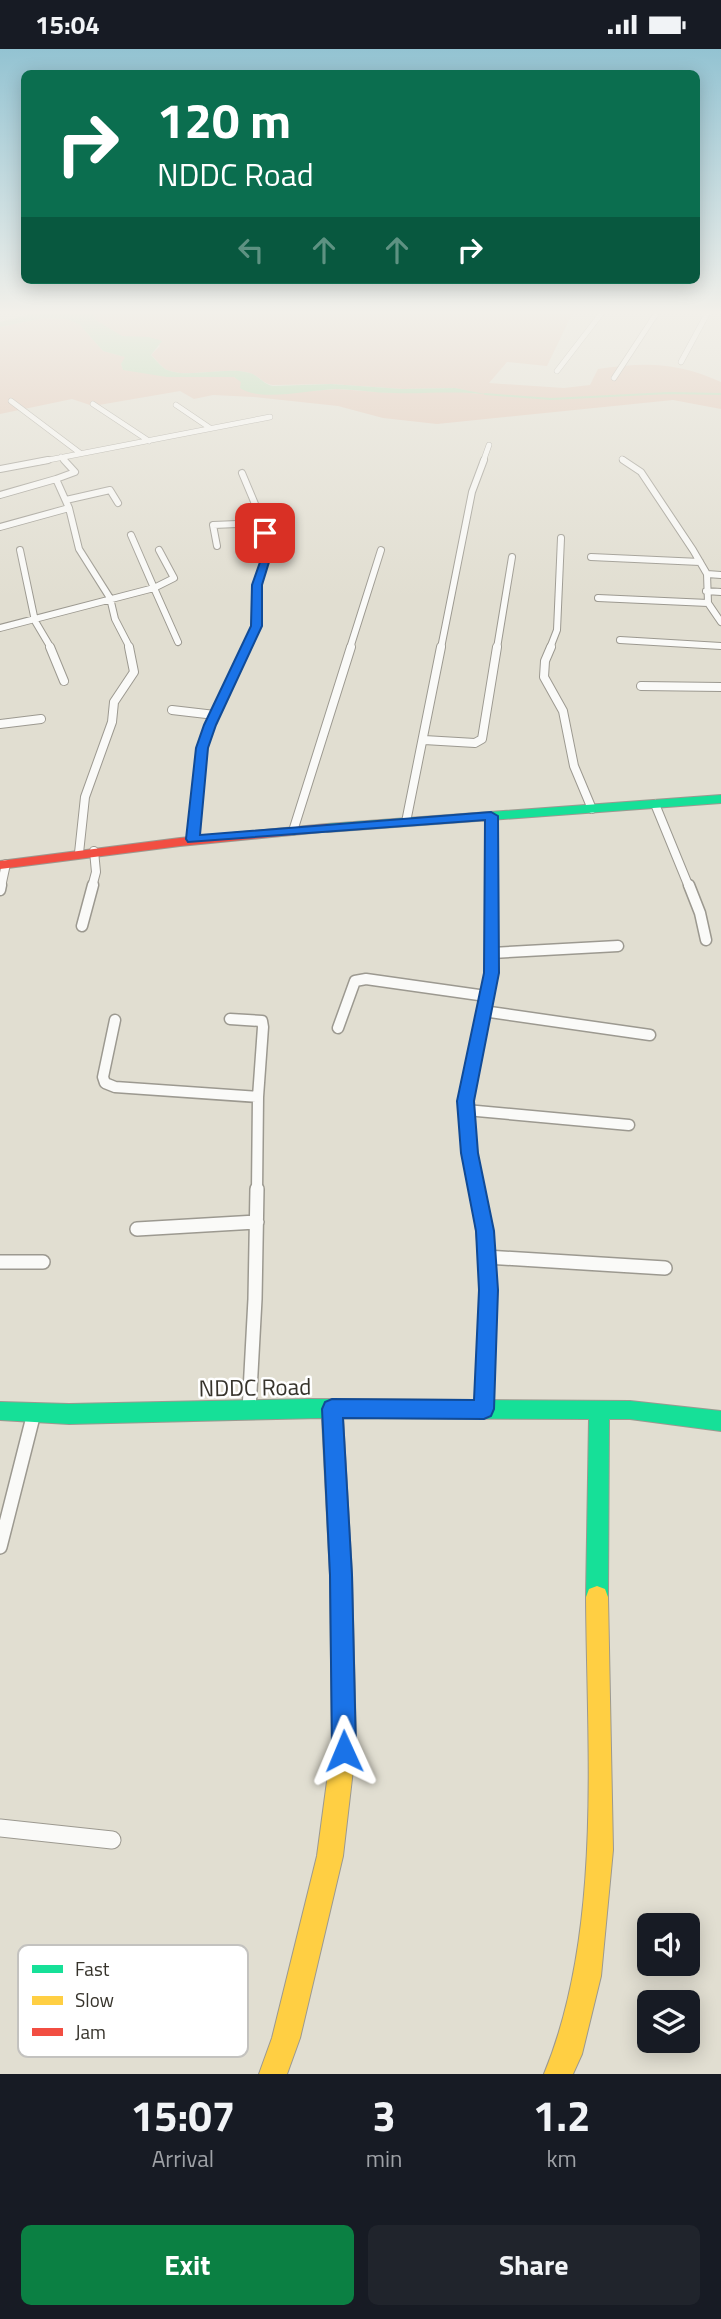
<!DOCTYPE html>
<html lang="en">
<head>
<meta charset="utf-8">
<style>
  :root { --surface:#171b24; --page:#20242c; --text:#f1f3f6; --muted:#9ea1a6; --accent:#0b8043 }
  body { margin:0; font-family:"Titillium Web",sans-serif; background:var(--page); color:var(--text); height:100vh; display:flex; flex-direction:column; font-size:26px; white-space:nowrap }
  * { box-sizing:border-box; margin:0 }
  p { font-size:23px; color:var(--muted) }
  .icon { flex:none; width:38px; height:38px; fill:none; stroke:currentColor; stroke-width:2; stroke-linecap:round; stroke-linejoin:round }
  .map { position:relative; height:2025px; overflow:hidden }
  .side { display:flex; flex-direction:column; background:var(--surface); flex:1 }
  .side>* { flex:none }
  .top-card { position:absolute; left:21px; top:21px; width:679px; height:214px; border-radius:10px; box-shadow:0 4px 18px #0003; background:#0b6e4f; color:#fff; overflow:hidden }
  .buttons { position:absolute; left:637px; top:1864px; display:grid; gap:14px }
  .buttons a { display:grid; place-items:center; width:63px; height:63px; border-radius:10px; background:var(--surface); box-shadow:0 4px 18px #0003; font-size:35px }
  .pin { position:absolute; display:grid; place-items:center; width:60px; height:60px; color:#fff; margin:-30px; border-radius:14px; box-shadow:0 4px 10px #0006 }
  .me { position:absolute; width:77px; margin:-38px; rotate:359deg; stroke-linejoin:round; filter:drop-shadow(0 0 5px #0008) }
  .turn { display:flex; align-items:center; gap:24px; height:147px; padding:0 21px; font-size:32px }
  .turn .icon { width:91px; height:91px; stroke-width:2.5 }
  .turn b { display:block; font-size:49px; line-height:60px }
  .lanes { display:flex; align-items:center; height:66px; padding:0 21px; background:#0003; justify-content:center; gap:35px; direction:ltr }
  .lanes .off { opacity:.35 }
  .eta { display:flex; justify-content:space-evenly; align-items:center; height:119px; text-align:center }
  .eta b { font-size:42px; font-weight:700; line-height:49px }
  .cta { display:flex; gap:14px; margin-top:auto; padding:14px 21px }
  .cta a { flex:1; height:80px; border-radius:10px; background:var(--accent); color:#fff; font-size:28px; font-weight:700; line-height:80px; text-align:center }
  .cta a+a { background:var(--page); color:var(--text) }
  .status { display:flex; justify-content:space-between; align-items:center; height:49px; padding:0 35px; background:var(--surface); direction:ltr }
  .status svg { height:19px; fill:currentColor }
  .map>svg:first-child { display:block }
</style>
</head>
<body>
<div class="status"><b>15:04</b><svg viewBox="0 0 49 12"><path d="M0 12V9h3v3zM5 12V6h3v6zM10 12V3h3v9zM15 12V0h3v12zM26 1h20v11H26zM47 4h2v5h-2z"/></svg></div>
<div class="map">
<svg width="721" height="2025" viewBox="0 0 721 2025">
  <rect width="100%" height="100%" fill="#e1ded1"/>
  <path fill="#e1c4b2" d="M94 265H572L547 317 507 313 489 334 564 339 590 336 598 320C645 313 677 313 721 333V360L673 351 437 375 383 369 338 357 254 348 213 346 194 350 180 342 93 357 72 350 0 365V278L43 269 67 270 79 275 103 302 126 308 121 315 123 321 234 328 266 345 337 340 393 344 451 342 481 345 454 339 402 340 331 335 273 336C263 335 259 327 250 324 224 317 189 330 167 321 161 318 156 310 151 306L160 297C146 286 138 290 121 287 112 285 103 276 96 271Z"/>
  <path fill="#b4dab1" d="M32 265H94L96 271 122 287 149 288 162 292 151 306C156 311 161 318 167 321 189 330 224 317 250 324 259 327 263 335 273 337L331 335 402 340 455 339 490 346C457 341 427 345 394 344 374 344 355 340 335 340 311 341 259 353 240 339L241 333 234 328H167L123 321 121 315 125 308 103 302 79 275 67 270 43 269 0 278V273Z"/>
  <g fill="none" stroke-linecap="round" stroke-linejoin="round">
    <path stroke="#b4dab1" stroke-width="2" d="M485 345 551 350 669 344 721 345"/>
    <g stroke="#9c9990" stroke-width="6">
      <path id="street-far5" d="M681 313 707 265
        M557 322 601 265
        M614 329 656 265
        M11 352 80 404
        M93 355 149 392
        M176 356 210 379
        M61 408 66 413
        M622 410 626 413
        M38 413 270 368
        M483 413 489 396"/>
    </g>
    <g stroke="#9c9990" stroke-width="8">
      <path id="street-far4" d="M64 411 75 423 56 430 69 459 79 500 110 549 115 570 130 599
        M623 411 641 423 693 501 707 525 708 554 721 573
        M0 420 48 411
        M242 424 263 474
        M0 446 56 430
        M66 451 110 441 118 454
        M0 478 69 459
        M131 486 154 539 174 529 159 501
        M217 497 213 476 259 474 267 477 265 513 257 536V577L246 599
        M20 501 35 572 51 599
        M591 508 700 513
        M707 525 721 526
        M706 542 721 543
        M598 549 708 554
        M0 579 154 539 178 593
        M620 591 721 597
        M350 599 381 501
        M441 599 472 443 484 411
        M497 599 512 508
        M550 599 557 581 561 489"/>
    </g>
    <g stroke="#9c9990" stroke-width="10">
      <path id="street-far3" d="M50 598 64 632
        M551 598 545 612 544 628 563 662 574 717 592 760
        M641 637 721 638
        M172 661 215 666
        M0 675 41 670
        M424 691 475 694 482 690 497 598
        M655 755 689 838
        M491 767V838
        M406 773 441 598
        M293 782 351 598
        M193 791 203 699 210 676 247 598
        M79 804 85 748 112 673 114 653 134 623 129 598
        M1 838 6 815
        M92 838 96 823 94 802"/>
    </g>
    <g stroke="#9c9990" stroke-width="13">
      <path id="street-far2" d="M689 836 700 864 706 891
        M0 841 1 836
        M82 877 93 836
        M492 904 618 897
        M483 962 650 986
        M230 970 262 972 263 978 258 1048 257 1142
        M115 971 103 1028 105 1034 115 1038 258 1048
        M338 979 355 932 366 930 486 947
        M466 1061 629 1076
        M477 1142 470 1104 466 1053 491 924V836"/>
    </g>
    <g stroke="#9c9990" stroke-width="16">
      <path id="street-far1" d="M477 1140C491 1214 487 1286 484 1361
        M137 1180 257 1173
        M486 1208 665 1219
        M0 1213H43
        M249 1361 255 1250 257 1140
        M0 1498 34 1364"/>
    </g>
    <g stroke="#9c9990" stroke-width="19">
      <path id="street" d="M0 1779 112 1791"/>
    </g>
    <g stroke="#9c9990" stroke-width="2">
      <path id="fast" d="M721 746V754L327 783 321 779 327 775Z
        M309 1350 630 1352 721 1362V1382L630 1370H609L608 1548 605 1556 597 1559 589 1556 586 1548 589 1370 343 1369 352 1526 356 1695 353 1704 344 1707 335 1704 332 1695 330 1526 322 1369 69 1375 0 1371V1353L69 1355Z"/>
    </g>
    <g stroke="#9c9990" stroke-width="2">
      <path id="slow" d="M597 1537 605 1540 608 1548 613 1801 601 1927 582 2005 573 2025H544C603 1882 587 1701 586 1548L589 1540Z
        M344 1683 353 1686 356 1695 343 1807 300 1989 287 2025H259L272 1989 317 1807 332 1695 335 1686Z"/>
    </g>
    <g stroke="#9c9990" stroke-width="2">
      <path id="jam" d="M327 775 332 776V782L180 797 0 820V812L180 789Z"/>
    </g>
    <use href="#street-far5" stroke="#fafaf8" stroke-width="5"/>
    <use href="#street-far4" stroke="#fafaf8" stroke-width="6"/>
    <use href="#street-far3" stroke="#fafaf8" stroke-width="8"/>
    <use href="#street-far2" stroke="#fafaf8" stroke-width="10"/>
    <use href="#street-far1" stroke="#fafaf8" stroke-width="13"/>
    <use href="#street" stroke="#fafaf8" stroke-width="17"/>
    <use href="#fast" fill="#16e098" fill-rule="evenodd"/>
    <use href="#slow" fill="#ffcf43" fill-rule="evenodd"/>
    <use href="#jam" fill="#f24e42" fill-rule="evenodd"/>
  </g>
  <linearGradient id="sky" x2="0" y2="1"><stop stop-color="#93c3d2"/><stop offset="0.48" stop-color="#f2f0ea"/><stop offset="1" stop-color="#f2f0ea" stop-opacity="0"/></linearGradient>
  <rect width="721" height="549" fill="url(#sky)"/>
  <path fill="#1a73e8" stroke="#114b97" stroke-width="2" d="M265 481 270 484 269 513 262 536V577L216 676 208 699 200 786 491 763 498 767 499 924 474 1052 478 1104 494 1182 498 1241 494 1360 491 1367 484 1370 343 1369 352 1526 356 1702 353 1711 344 1714 335 1711 332 1702 330 1526 322 1360 325 1353 332 1350 474 1351 479 1241 476 1182 461 1104 457 1052 484 924 485 771 188 793 186 790 196 699 204 676 251 577 252 536 260 513V484Z"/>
  <g text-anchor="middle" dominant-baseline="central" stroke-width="5" stroke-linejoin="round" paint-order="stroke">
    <g font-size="23" fill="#36332b" stroke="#fff">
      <text transform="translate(255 1338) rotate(-1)">NDDC Road</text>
    </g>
  </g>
  <rect x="18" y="1896" width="230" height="112" rx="10" fill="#fff" stroke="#c3c2bf" stroke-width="2"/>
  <rect x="32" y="1916" width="31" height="8" fill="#16e098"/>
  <rect x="32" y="1947" width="31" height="9" fill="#ffcf43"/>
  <rect x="32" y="1979" width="31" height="8" fill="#f24e42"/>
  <g font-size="19" fill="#36332b">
    <text x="75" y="1927">Fast</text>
    <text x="75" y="1958">Slow</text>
    <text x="75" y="1990">Jam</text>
  </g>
</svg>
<div class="buttons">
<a><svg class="icon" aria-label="sound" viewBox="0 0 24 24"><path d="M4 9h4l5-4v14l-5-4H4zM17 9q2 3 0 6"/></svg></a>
<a><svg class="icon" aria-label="layers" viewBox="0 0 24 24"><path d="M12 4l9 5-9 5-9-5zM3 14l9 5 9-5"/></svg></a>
</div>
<div class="pin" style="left:265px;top:484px;background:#d93025"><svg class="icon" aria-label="arrive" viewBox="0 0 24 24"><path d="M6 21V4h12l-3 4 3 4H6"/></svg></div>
<svg class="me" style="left:344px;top:1702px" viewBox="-20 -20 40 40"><path d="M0-17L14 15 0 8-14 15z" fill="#1a73e8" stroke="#fff" stroke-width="4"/></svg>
<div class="top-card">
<div class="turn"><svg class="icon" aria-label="right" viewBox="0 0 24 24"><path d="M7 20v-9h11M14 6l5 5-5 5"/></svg><div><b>120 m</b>NDDC Road</div></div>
<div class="lanes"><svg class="icon off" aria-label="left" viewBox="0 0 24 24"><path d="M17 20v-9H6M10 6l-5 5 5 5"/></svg><svg class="icon off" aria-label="ahead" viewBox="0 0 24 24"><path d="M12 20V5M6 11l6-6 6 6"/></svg><svg class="icon off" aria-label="ahead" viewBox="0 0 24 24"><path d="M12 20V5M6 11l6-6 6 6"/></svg><svg class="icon" aria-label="right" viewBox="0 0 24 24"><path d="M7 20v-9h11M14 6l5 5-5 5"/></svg></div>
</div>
</div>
<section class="side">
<div class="eta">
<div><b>15:07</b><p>Arrival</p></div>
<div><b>3</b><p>min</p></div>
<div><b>1.2</b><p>km</p></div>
</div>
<div class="cta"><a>Exit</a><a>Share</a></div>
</section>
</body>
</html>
